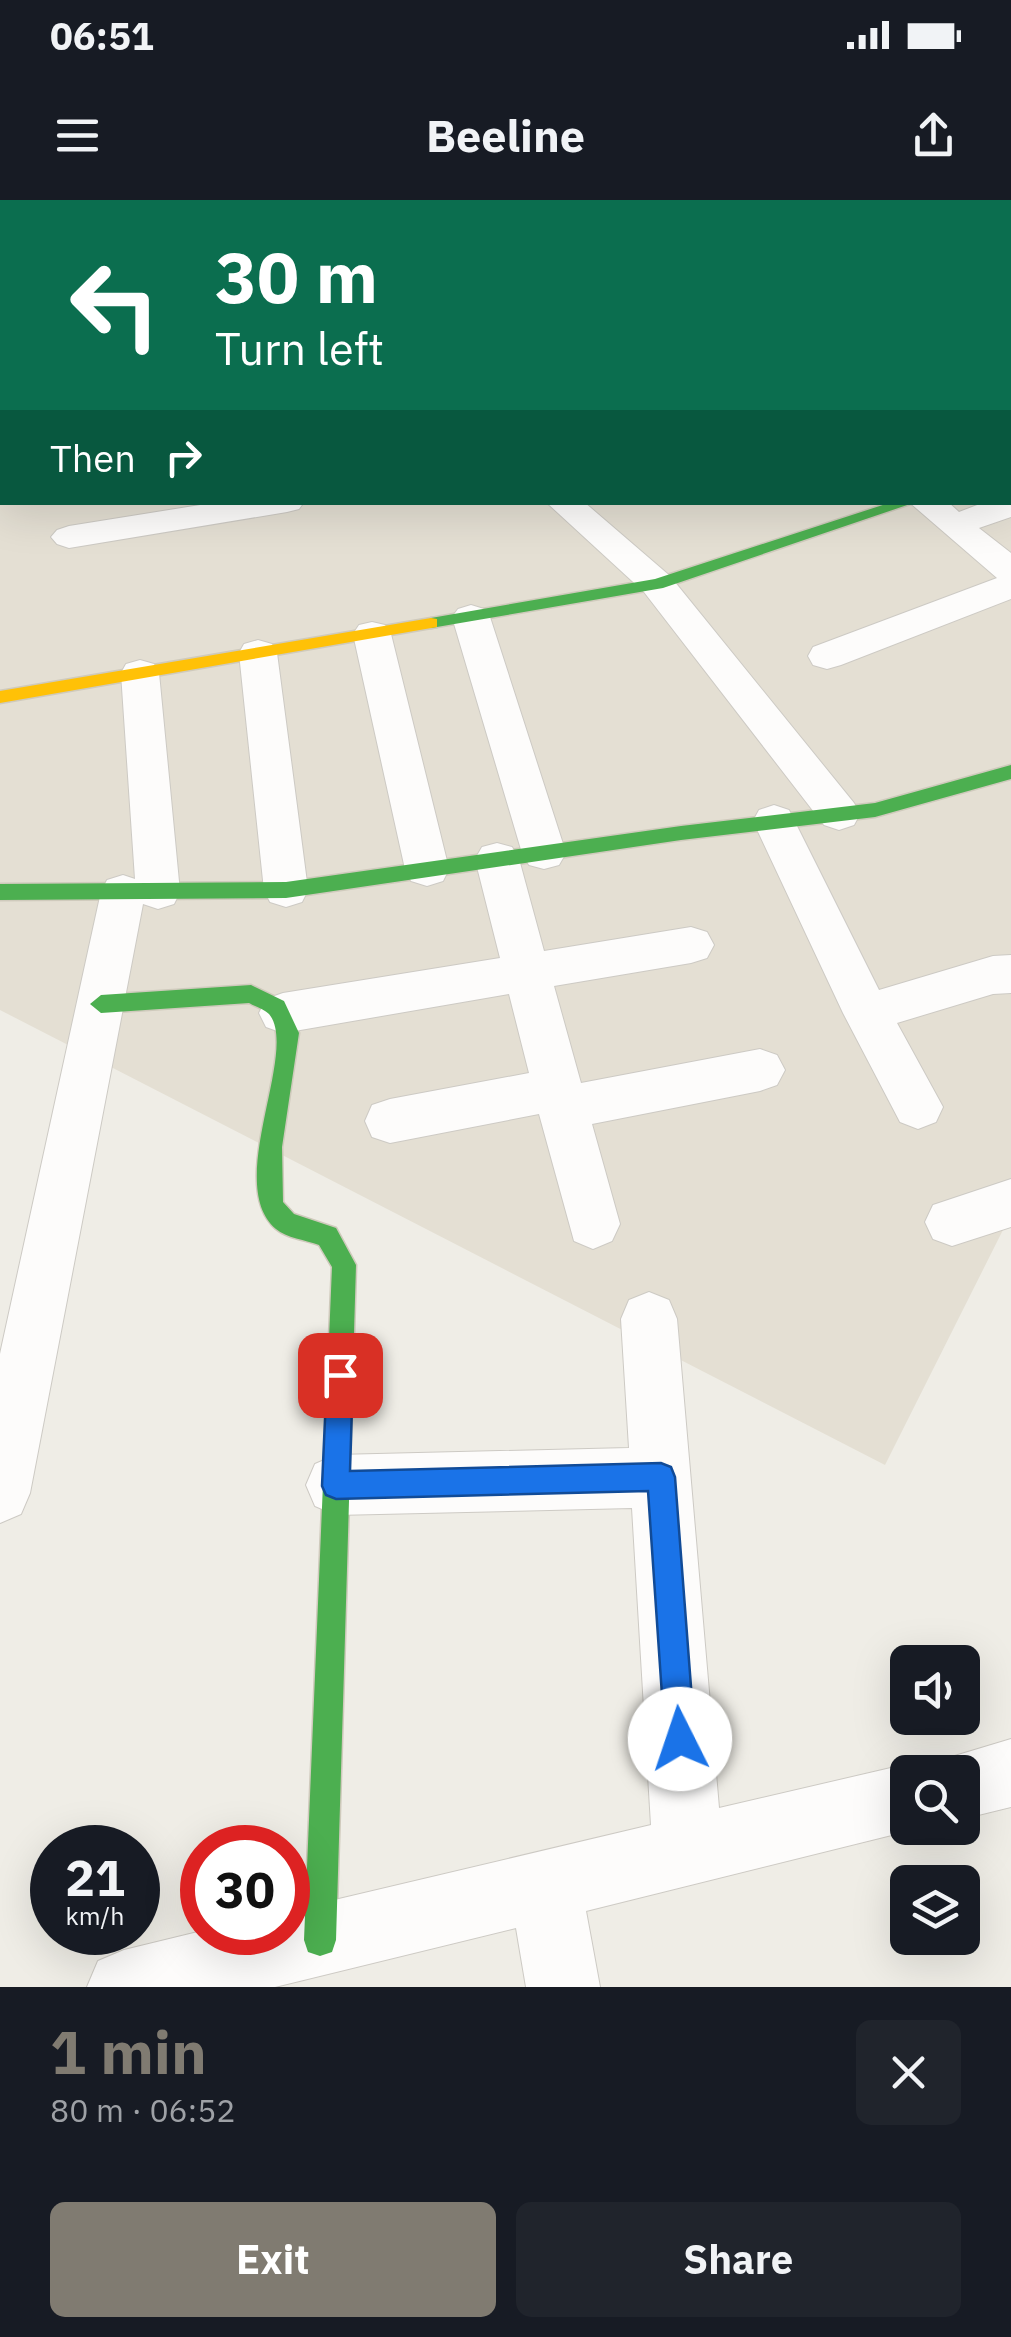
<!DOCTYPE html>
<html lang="en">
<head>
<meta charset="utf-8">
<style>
  :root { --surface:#171b24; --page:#20242c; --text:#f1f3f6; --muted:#9ea1a6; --accent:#807b71 }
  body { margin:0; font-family:"IBM Plex Sans",sans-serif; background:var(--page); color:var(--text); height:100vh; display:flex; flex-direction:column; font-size:38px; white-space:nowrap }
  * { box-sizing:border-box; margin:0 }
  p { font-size:32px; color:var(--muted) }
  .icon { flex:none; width:55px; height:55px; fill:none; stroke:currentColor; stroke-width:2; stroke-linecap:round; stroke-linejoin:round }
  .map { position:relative; height:1787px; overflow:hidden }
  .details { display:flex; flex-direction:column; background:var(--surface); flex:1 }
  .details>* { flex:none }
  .hud { position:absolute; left:0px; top:0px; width:1012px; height:305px; box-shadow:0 10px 40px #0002; background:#0b6e4f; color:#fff; overflow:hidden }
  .controls { position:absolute; left:890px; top:1445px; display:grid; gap:20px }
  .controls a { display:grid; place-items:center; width:90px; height:90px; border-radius:15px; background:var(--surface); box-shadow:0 10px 40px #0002; font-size:50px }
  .speed { position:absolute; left:30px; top:1625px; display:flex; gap:20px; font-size:50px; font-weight:700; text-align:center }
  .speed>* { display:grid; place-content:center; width:130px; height:130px; border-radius:50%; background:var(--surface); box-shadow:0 10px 40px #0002; line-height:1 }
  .speed small { font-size:25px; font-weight:400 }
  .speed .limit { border:15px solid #d22; background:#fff; color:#111 }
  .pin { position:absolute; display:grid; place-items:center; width:85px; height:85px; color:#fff; margin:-42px; border-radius:20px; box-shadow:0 5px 15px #0006 }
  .me { position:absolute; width:110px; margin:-55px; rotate:356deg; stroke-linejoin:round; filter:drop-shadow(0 0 8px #0008) }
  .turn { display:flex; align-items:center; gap:35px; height:210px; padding:0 50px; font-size:45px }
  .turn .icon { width:130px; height:130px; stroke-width:2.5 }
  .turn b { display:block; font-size:70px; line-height:85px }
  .then { display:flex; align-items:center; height:95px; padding:0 50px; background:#0003; gap:20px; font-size:38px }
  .round { display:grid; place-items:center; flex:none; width:105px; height:105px; border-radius:15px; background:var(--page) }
  .head { display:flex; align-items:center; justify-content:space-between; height:170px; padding:0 50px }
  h1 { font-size:60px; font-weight:700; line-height:75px; color:var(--accent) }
  .cta { display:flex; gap:20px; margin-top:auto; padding:20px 50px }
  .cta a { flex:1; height:115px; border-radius:15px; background:var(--accent); color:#fff; font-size:40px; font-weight:700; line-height:115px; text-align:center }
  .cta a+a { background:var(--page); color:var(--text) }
  .status { display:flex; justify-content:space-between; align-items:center; height:70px; padding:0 50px; background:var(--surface); direction:ltr }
  .status svg { height:28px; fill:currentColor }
  header { display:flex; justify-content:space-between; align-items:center; height:130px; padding:0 50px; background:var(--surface); font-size:45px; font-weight:700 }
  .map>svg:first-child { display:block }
</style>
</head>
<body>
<div class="status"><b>06:51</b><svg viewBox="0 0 49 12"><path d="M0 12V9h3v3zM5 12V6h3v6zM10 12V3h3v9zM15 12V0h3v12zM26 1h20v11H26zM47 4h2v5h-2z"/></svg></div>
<header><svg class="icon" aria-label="menu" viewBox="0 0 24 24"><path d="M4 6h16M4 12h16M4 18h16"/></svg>Beeline<svg class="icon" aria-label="share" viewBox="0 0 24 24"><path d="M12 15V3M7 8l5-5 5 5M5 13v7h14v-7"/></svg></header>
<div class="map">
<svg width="1011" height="1787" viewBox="0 0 1011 1787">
  <rect width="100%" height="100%" fill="#efede6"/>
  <path fill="#e4dfd3" d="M0 0 993 2H2V302H1010L1011 11V1014L885 1265 0 810Z"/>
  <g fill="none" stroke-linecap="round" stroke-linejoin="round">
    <g stroke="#cdcac4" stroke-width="3">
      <path id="lane" d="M996 0H1011V4L995 2Z"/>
    </g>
    <g stroke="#cdcac4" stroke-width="2">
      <path id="street" d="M0 0H15L16 2H2V10Z
        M93 0H144L145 2H92Z
        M155 0H183L184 2H157Z
        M533 0H562L563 2H535Z
        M2 103V121L0 122V104Z
        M1011 191V210H1010V191Z
        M1011 295V317L979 328 1011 353V399L841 465 827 469 813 465 808 456 813 447 997 378 909 302H948L959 312 985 302H1010Z
        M219 302H304L299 309 287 312 69 348 57 344 51 337 57 330 69 326Z
        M546 302H584L670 376 854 603 860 614 854 625 839 630 824 625 644 392Z
        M471 405 484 409 490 417 566 653 559 665 544 669 529 665 522 653 452 417 458 409Z
        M372 422 385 425 391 434 449 669 443 681 427 686 411 681 405 669 353 434 359 425Z
        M258 440 272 444 277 453 308 690 302 702 286 707 270 702 264 690 239 453 244 444Z
        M140 460 154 464 159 473 180 692 174 704 158 709 143 704 30 1293 21 1314 0 1323V1154L101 692 107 680 123 675 135 679 121 473 126 464Z
        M774 605 789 610 879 790 993 756 1011 755V793L993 794 897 823 943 907 936 922 918 929 900 922 843 813 753 621 759 610Z
        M497 643 512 647 519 659 544 751 691 727 707 732 714 745 707 758 691 763 554 786 581 883 760 849 777 855 785 870 777 885 760 891 592 924 620 1024 612 1041 593 1049 574 1041 539 914 390 943 372 937 365 921 372 905 390 899 529 873 509 794 283 833 266 827 259 813 266 799 283 793 500 758 475 659 482 647Z
        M1011 979V1027L952 1046 933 1039 925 1022 933 1005Z
        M649 1092 669 1100 677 1119 719 1608 908 1564 929 1572H908V1628H920L586 1711 600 1787H526L516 1728 275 1787H87L98 1761 124 1750 202 1731 288 1732V1711L651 1625 632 1308 336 1315 315 1306 306 1285 315 1264 336 1255 629 1248 621 1119 629 1100Z
        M1011 1539V1607L962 1619V1572H933L938 1561Z"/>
    </g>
    <g stroke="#cfcabc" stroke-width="3">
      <path id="fast" d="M892 302H916L663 388 431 428 423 423 431 418 655 379Z
        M1011 565V579L875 617 681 640 286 698 0 700V684L286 682 681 626 875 603Z
        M251 785 284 801 299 833 282 947 283 1002 294 1014 336 1028 356 1065 336 1740 332 1752 320 1756 308 1752 304 1740 332 1067 319 1045C306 1040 286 1038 276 1029 223 984 300 851 269 814 264 809 254 806 249 803L101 813 90 804 101 795Z"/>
    </g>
    <g stroke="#cfcabc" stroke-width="3">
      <path id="slow" d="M431 418 437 419V427L0 503V491Z"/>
    </g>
    <use href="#lane" fill="#fdfcfb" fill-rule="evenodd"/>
    <use href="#street" fill="#fdfcfb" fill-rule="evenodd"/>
    <use href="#fast" fill="#4caf50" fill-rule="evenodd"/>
    <use href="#slow" fill="#ffc107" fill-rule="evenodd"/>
  </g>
  <path fill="#1a73e8" stroke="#114b97" stroke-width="2.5" d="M340 1162 350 1166 353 1175 350 1271 661 1263 671 1267 675 1277 695 1539 691 1550 680 1554 669 1550 665 1539 648 1291 336 1299 326 1295 322 1286 327 1175 331 1166Z"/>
</svg>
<div class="controls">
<a><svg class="icon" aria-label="sound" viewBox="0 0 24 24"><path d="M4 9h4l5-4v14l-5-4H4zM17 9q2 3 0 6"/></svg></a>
<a><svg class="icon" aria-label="search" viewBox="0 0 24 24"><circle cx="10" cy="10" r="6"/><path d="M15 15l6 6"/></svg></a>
<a><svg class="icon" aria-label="layers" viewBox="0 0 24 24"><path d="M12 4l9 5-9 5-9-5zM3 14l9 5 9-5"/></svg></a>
</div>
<div class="speed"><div>21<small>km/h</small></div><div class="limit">30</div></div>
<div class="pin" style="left:340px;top:1175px;background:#d93025"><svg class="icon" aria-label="arrive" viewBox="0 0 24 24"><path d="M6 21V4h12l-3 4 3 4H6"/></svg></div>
<svg class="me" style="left:680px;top:1539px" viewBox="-20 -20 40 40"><circle r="19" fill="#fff"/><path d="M0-13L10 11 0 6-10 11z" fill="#1a73e8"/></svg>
<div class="hud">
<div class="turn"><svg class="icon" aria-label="left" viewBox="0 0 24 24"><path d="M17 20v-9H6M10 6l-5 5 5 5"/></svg><div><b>30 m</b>Turn left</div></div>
<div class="then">Then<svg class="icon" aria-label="right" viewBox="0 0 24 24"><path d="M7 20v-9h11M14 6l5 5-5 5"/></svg></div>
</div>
</div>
<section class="details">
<div class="head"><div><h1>1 min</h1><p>80 m · 06:52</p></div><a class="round"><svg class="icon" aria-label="close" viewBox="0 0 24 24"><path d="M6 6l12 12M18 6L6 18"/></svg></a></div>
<div class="cta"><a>Exit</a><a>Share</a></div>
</section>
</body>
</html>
